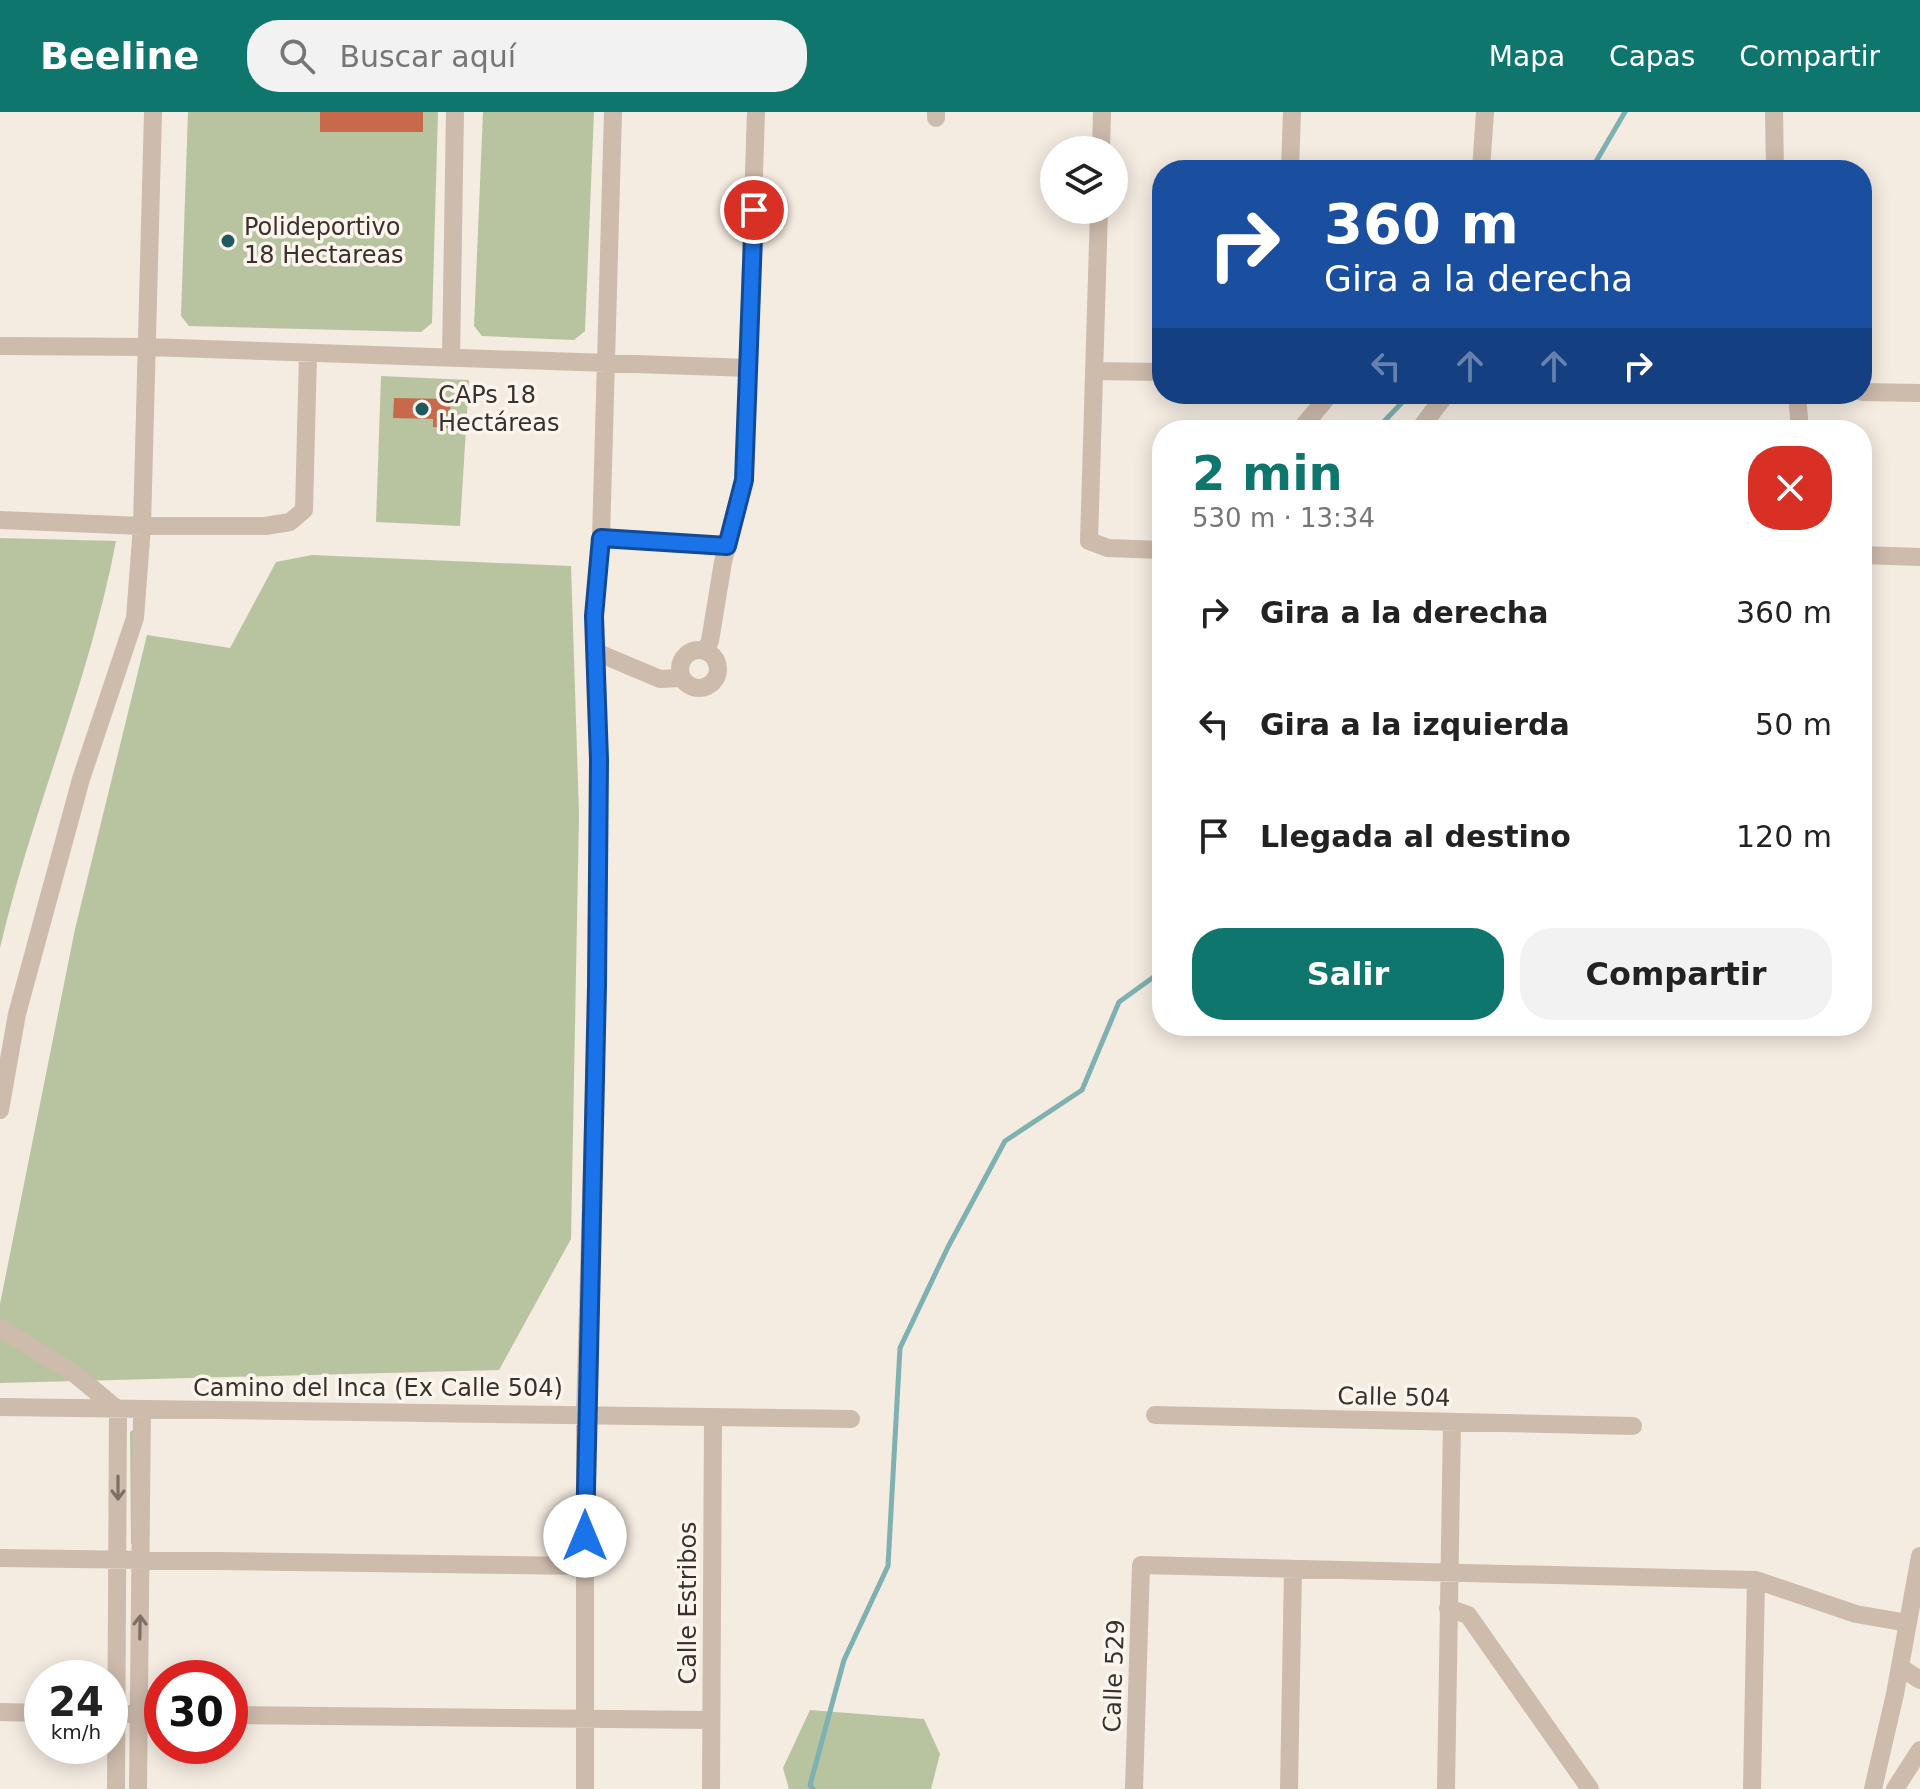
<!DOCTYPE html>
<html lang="es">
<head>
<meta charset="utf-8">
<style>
  :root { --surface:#fff; --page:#f2f2f2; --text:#222; --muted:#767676; --accent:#0f766e }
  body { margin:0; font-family:"DejaVu Sans",sans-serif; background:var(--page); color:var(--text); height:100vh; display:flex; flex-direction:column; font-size:30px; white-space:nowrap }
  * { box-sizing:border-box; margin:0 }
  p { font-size:26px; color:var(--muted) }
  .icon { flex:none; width:44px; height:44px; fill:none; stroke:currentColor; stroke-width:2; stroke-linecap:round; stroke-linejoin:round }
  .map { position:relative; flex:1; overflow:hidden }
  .drawer { position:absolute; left:1152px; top:308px; width:720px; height:616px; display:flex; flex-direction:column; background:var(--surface); border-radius:32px; box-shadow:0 4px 20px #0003 }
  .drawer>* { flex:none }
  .guide { position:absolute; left:1152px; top:48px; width:720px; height:244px; border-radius:32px; box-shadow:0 4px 20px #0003; background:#1a4fa0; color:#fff; overflow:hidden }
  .controls { position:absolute; left:1040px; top:24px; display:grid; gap:16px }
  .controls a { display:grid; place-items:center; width:88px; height:88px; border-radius:50%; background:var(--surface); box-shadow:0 4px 20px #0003; font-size:40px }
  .speed { position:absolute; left:24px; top:1548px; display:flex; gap:16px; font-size:40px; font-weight:700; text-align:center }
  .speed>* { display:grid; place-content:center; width:104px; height:104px; border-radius:50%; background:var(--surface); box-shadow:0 4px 20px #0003; line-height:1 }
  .speed small { font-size:20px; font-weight:400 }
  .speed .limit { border:12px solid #d22; background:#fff; color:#111 }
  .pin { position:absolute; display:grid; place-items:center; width:68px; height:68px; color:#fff; margin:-34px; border:4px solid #fff; border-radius:50%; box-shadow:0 2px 8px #0007 }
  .me { position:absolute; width:88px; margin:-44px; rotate:0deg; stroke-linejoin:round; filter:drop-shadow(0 0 6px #0008) }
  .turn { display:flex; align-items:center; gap:28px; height:168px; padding:0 40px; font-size:36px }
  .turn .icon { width:104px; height:104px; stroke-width:2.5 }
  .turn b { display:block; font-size:56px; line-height:68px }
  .lanes { display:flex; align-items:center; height:76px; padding:0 40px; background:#0003; justify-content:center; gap:40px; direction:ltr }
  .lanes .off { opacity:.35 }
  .round { display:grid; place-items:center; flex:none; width:84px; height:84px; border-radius:32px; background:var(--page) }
  .head { display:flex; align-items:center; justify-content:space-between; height:136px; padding:0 40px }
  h1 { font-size:48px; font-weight:800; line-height:60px; color:var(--accent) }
  .action { display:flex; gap:16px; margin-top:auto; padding:16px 40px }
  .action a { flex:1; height:92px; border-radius:32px; background:var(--accent); color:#fff; font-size:32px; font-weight:800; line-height:92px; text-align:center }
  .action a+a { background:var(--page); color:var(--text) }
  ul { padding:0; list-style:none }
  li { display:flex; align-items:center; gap:24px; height:112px; padding:0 40px }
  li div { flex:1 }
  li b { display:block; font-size:30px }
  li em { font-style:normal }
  header { display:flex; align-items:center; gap:48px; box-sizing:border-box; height:112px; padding:0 40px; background:var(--accent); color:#fff }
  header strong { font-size:38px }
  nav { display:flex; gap:44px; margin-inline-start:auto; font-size:28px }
  .search { width:560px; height:72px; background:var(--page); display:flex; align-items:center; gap:20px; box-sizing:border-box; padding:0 28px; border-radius:32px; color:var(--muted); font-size:30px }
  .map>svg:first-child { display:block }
</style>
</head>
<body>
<header>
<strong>Beeline</strong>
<div class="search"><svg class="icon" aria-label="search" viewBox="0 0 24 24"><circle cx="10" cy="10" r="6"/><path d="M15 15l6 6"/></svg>Buscar aquí</div>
<nav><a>Mapa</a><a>Capas</a><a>Compartir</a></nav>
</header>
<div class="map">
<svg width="1920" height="1677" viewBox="0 0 1920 1677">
  <rect width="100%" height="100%" fill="#f4ebe1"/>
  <path fill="#b8c4a0" d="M188 0H438L432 211 421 220 189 214 181 204Z
    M483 0H594L585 219 574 228 482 224 474 214Z
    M381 264 469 268 460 414 376 410Z
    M0 426 116 429C90 568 32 698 0 836Z
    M312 443 571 454 579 701 571 1127 499 1258 0 1271V1192L75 817 147 523 230 536 276 450Z
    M133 1318V1432H131L130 1320Z
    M810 1598 924 1607 940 1642 931 1677H789L783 1656Z"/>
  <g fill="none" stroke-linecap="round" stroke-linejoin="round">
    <path stroke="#7fb0b2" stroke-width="5" d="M1591 58 1625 0
      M1376 318 1410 282
      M813 1677 810 1673 844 1548 888 1454 900 1236 948 1135 1005 1029 1082 978 1119 890 1162 859"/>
  </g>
  <path fill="#c8694b" d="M320 0H423V20H320Z
    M394 286 451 287 449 316 433 315V307L393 306Z"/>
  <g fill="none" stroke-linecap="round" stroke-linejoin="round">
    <path stroke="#cdbbac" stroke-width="18" d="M1774 0 1775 58
      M936 6V0
      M1101 38 1102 0
      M1290 58 1292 0
      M1481 58 1485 0
      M1099 98 1089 429 1108 436 1162 438
      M0 234 148 235 749 256
      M451 246 455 0
      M1094 259 1162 260
      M1862 280 1920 281
      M1797 282 1800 318
      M1300 318 1330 282
      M1419 318 1446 282
      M0 408 142 414H265L290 410 304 398 308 242
      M601 426 727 434
      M1862 443 1920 445
      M680 557a19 19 0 1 1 38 0a19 19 0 1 1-38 0Z
      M705 539 710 529 723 450 744 368 756 0
      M596 540 660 567 682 566
      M0 998 17 902 81 667 135 506 142 414 153 0
      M0 1216 75 1262 118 1298 116 1677
      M0 1295 851 1307
      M1155 1303 1633 1314
      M0 1446 585 1454
      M1448 1496 1468 1503 1590 1677
      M1900 1555 1920 1568
      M0 1600 42 1601
      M129 1602H162
      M230 1603 711 1608
      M138 1677 142 1299
      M585 1677V1302L597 874 599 648 594 504 601 426 613 0
      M711 1677 713 1306
      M1134 1677 1141 1453 1756 1468 1856 1502 1908 1511
      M1289 1677 1293 1457
      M1446 1677 1452 1310
      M1752 1677 1756 1468
      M1873 1677 1895 1582 1920 1444
      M1895 1677 1920 1638"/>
  </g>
  <defs><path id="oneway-shaft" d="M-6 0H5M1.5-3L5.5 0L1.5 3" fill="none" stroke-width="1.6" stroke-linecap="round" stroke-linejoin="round" transform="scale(2)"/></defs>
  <g stroke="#7d6f65">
    <use href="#oneway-shaft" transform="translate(118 1376) rotate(90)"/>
    <use href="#oneway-shaft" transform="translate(140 1515) rotate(-89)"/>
  </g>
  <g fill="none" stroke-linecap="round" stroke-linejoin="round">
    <g stroke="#114b97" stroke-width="20">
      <path id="route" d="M585 1424 597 874 599 648 594 504 601 426 727 434 744 368 754 98"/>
    </g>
    <use href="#route" stroke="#1a73e8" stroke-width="14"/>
  </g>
  <g fill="#1f5a5e" stroke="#fbf5ee" stroke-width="3">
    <circle cx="228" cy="129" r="8"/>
    <circle cx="422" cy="297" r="8"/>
  </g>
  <g text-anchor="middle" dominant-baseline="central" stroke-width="7" stroke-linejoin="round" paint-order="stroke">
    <g font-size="24" fill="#3b302b" stroke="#fbf5ee" text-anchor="start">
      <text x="244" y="115">Polideportivo<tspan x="244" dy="28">18 Hectareas</tspan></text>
      <text x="438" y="283">CAPs 18<tspan x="438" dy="28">Hectáreas</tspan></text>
    </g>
    <g font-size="24" fill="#3b302b" stroke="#fbf5ee">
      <text x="378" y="1276">Camino del Inca (Ex Calle 504)</text>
      <text transform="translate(1394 1285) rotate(1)">Calle 504</text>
      <text transform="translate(688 1491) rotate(-90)">Calle Estribos</text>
      <text transform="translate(1114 1564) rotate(-88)">Calle 529</text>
    </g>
  </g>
</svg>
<div class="controls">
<a><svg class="icon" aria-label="layers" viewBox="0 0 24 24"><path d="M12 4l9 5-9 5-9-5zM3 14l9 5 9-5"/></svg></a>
</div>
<div class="speed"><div>24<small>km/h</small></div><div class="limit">30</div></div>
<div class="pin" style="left:754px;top:98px;background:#d93025"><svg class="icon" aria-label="arrive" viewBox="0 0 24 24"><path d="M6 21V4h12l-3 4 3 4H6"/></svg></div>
<svg class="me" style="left:585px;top:1424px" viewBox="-20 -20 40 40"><circle r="19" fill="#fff"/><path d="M0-13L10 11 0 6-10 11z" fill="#1a73e8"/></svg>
<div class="guide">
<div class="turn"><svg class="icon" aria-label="right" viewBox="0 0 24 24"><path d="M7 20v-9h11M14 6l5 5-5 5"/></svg><div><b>360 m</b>Gira a la derecha</div></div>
<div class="lanes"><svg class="icon off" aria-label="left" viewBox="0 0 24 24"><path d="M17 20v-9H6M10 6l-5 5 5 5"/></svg><svg class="icon off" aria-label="ahead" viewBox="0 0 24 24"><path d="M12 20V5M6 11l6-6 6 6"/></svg><svg class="icon off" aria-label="ahead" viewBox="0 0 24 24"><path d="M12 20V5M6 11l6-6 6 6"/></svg><svg class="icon" aria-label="right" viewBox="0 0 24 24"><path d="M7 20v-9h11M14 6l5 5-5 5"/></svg></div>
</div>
<section class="drawer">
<div class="head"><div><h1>2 min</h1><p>530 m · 13:34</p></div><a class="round" style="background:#d93025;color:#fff"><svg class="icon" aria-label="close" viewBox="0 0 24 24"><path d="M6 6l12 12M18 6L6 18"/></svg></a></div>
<ul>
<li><svg class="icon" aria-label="right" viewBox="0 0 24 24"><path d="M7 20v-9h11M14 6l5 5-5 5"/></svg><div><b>Gira a la derecha</b></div><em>360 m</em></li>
<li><svg class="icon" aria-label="left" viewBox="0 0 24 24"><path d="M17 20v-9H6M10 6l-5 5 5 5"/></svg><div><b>Gira a la izquierda</b></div><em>50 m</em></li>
<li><svg class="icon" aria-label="arrive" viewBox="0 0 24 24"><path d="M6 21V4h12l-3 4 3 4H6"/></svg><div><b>Llegada al destino</b></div><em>120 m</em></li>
</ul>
<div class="action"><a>Salir</a><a>Compartir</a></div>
</section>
</div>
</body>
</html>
